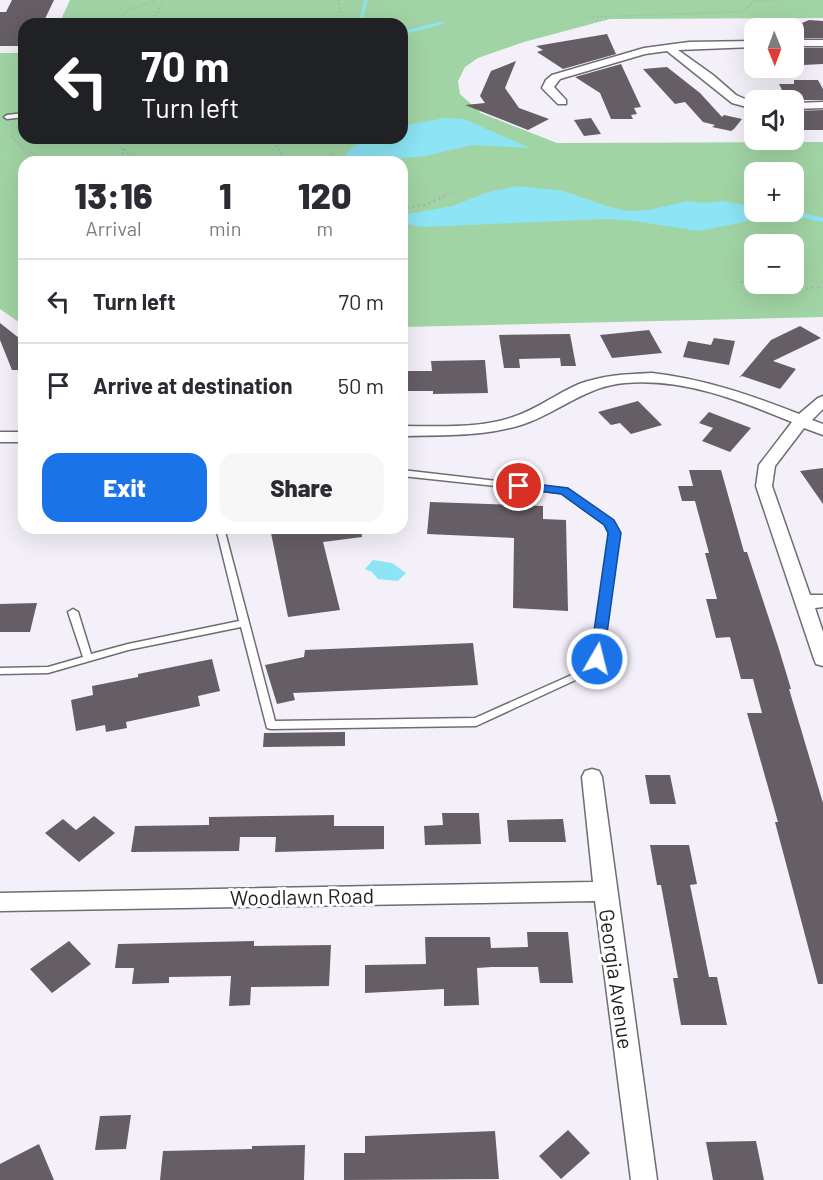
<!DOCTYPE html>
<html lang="en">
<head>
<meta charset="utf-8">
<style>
  :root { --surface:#fff; --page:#f7f7f7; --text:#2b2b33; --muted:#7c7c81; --line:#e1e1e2; --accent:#1a73e8 }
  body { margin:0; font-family:Barlow,sans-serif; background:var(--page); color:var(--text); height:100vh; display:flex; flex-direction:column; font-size:22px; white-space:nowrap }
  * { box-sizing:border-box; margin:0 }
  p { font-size:20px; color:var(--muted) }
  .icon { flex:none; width:33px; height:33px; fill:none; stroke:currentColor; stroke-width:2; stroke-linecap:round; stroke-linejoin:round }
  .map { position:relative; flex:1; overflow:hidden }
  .side { position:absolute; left:18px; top:156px; width:390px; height:378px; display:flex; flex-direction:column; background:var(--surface); border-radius:18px; box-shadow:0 6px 24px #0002 }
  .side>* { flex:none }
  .banner { position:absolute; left:18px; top:18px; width:390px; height:126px; border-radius:18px; box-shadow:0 6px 24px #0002; background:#202124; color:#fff; overflow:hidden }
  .needle { width:39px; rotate:179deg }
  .fabs { position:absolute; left:744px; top:18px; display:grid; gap:12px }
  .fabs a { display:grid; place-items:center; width:60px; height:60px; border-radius:12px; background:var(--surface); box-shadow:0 6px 24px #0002; font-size:30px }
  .pin { position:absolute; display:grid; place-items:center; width:51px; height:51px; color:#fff; margin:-26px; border:3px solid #fff; border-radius:50%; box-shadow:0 2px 6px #0007 }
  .me { position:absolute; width:66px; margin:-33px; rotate:8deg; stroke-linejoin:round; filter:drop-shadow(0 0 4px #0008) }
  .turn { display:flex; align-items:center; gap:21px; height:126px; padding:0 24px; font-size:27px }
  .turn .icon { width:78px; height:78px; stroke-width:2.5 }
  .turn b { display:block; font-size:42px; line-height:51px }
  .eta { display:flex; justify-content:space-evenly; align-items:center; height:102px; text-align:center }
  .eta b { font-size:36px; font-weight:800; line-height:42px }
  .action { display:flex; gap:12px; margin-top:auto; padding:12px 24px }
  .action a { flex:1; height:69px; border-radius:18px; background:var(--accent); color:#fff; font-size:24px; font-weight:800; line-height:69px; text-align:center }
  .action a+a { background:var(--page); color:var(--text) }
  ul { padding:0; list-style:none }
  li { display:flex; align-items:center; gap:18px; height:84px; padding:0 24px; border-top:2px solid var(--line) }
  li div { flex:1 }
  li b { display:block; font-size:22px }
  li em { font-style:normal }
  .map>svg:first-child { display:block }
</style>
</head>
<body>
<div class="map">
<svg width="823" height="1180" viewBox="0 0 823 1180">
  <rect width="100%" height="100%" fill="#f4f0f9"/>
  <path fill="#a1d4a4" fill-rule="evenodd" d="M70 0H823V18L610 19 524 42 478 58 465 67 458 81 460 94 481 113 557 143 823 142V317L402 327V162H24L23 325 0 309V53H24V138H402V24H59ZM754 172H794V212H754ZM754 244H794V284H754Z"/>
  <path fill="#8ce4f4" d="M445 118 464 119 530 148 472 145 426 156 361 162 344 158C355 137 381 138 402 138V126Z
    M518 186 564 191 606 206 628 211 649 210 687 201 704 203 722 201 754 207V212H789L793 213 790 215 764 213 744 222 699 231 634 221 607 219 422 227 402 223 403 215 452 206 488 192Z
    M373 560 392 563 406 573 398 581 378 579 372 572 365 569Z"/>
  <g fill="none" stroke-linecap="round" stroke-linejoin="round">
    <path stroke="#8ce4f4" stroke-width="3" d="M360 24 366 0
      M402 33 442 23"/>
    <path stroke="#8ce4f4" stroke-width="4.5" d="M793 213 823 220"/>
  </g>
  <path fill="#655e65" d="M12 0H54L43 23H24V46H0V12H6Z
    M809 20 823 21V38H794V28H790Z
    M607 34 616 54 563 69 537 52 543 50 536 46Z
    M794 48H823V64L803 65Z
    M516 61 505 88 519 108 549 119 528 130 465 105 485 103 480 96 491 71Z
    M621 64 641 107 634 108 637 114 631 115 633 119H611L600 93 575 77Z
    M667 67 700 93 722 117 724 115 742 119 734 129 731 131 712 127 715 125 703 122 685 102 675 104 643 69Z
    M794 80H818L823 89V100H787L779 84H794Z
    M823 110V130H803L800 125H794V111Z
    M591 118 601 134 584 136 574 120Z
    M0 323 24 342V370H12L0 340Z
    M800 326 821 338 773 361 796 369 780 389 742 376 739 378 771 340Z
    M649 330 662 353 612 358 600 335Z
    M570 334 576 366H561L560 358 519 359 520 368H504L499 335Z
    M714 338 735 341 729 365 683 357 688 341 711 345Z
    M485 360 488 393 433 394V391H402V371H432L431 361Z
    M638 401 662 425 631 434 620 423 611 425 598 412Z
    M709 412 751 428 730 452 702 441 713 428 699 423Z
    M823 468V504L800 471Z
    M689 470H721L744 552H747L778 646 791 689H789L823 803V984H818L775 822H778L747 713H762L753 679H741L730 637 716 638 706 599H717L705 553H709L695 501H682L678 486H693Z
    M430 502 543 506V519L566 520 568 611 513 608 514 538 427 534Z
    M270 528H361L362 537 323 542 340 610 288 617Z
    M37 603 30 632H0V604Z
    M473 643 478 685 293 693 295 700 277 704 265 665 304 657 305 650Z
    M212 659 220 691 198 696 200 706 126 722 127 728 106 732 105 725 76 731 71 700 93 695 92 686 138 677V674Z
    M345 732V746L263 747 264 733Z
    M645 775H670L676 804H650Z
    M442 813H479L481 844 425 845 424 826 443 825Z
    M334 815V826H384V849L275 852 276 837H240L239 851 131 852 135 826 209 825V817Z
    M94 816 115 833 79 862 45 833 63 819 76 830Z
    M563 819 566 842H509L507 820Z
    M650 845H689L697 884 690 885 709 977H717L727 1025H681L673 978H678L661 885H657Z
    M527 932H568L573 983H540L538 967H492L477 968 479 1005 444 1006V989L365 993V965L426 964 425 937H490L491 948 528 947Z
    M69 941 91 964 52 993 30 969Z
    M254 941V946L331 945 329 986 251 987 250 1005 229 1006 231 976 169 977V983L132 984 134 968H115L118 944Z
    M131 1115 126 1149 95 1150 100 1116Z
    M568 1130 590 1153 561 1179 539 1156Z
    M495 1131 499 1179 344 1180V1153H365V1136Z
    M756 1141 764 1180H713L706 1142Z
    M39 1144 54 1180H0V1164Z
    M305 1145 304 1180H160L163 1151 252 1149V1146Z"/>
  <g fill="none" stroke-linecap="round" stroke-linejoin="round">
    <g stroke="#6f6c74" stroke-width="3">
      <path id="service" d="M24 113V117L7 119 4 117 7 115Z
        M402 470 567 489 612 521 619 533 602 659 582 677 476 726 271 729 267 728 241 627 128 650 48 673 0 674V668L48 667 83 657 68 612 73 609 78 612 91 654 128 644 239 621 216 528H224L275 721 475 718 576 673 592 658 611 533 606 525 562 493 402 476Z"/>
    </g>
    <g stroke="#6f6c74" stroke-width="3">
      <path id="minor" d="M794 40H823V46H794Z
        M754 41V47L678 50 713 75 736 95 754 103V109L732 103 667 51 645 54 560 79 554 87 566 100V104H558L542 88 546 80 552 75 644 48 689 42Z
        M823 102V108L794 109V103Z
        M652 373C704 379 751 395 799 414L818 398 823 396V409L812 420 823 424V435L804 428 775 466 772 486 810 595H823V607L815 608 823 632V666L816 664 814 659 756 486 759 465 792 422C738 400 684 378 625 383 586 386 559 412 524 424 485 437 443 435 402 436V426C438 426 478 429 513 417 537 409 556 394 579 384 603 375 628 374 652 373Z
        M0 432H24V442H0Z
        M592 769 599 771 602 777 657 1180H631L595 901 0 911V893L593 882 582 777 585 771Z"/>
    </g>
    <path stroke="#a8a5ac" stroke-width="1.5" stroke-dasharray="1 3" stroke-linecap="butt" d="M338 0 344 24
      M589 17 737 12 745 10 754 1 779 0
      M117 24 118 18 129 10 157 0
      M153 24 163 0
      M17 127 11 134C21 152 41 158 60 162
      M113 138 128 153 146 162
      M277 138 276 144 282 155 280 162
      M123 149V162
      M327 162 334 152
      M442 197 455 191"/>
    <path stroke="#a8a5ac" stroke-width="2" stroke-dasharray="1.5 4" stroke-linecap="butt" d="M402 209 427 204 445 196
      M741 282 782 290 823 287"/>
    <use href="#service" fill="#fff" fill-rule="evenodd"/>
    <use href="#minor" fill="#fff" fill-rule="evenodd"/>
  </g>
  <path fill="#1a73e8" stroke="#114b97" stroke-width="1.5" d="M519 482 568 488 614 520 621 533 603 662 597 664 590 659 608 533 604 525 561 494 515 488 513 486Z"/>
  <g text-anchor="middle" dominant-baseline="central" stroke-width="6" stroke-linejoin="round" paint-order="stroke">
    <g font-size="21" fill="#201f22" stroke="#fff">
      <text transform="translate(302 896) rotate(-1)">Woodlawn Road</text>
      <text transform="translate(617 979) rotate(82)">Georgia Avenue</text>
    </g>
  </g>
</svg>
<div class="fabs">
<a><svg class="needle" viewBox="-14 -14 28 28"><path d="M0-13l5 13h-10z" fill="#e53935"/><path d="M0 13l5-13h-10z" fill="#7c7c81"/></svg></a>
<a><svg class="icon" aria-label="sound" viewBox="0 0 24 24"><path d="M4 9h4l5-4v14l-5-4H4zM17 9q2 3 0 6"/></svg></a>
<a>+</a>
<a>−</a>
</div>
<div class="pin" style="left:519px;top:486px;background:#d93025"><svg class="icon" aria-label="arrive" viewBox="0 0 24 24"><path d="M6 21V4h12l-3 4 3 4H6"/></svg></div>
<svg class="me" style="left:597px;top:659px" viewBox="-20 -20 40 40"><circle r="17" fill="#1a73e8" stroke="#fff" stroke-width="3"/><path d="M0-11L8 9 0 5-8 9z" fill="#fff"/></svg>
<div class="banner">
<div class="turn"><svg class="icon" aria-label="left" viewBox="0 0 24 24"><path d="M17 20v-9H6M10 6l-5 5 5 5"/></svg><div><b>70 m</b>Turn left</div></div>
</div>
<section class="side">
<div class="eta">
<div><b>13:16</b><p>Arrival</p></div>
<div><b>1</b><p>min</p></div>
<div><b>120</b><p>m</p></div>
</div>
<ul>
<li><svg class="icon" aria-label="left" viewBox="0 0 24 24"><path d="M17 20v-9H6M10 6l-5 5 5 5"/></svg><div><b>Turn left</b></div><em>70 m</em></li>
<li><svg class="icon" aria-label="arrive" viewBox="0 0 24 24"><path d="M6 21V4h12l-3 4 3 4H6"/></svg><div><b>Arrive at destination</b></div><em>50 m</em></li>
</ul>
<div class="action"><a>Exit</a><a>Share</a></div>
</section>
</div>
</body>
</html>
